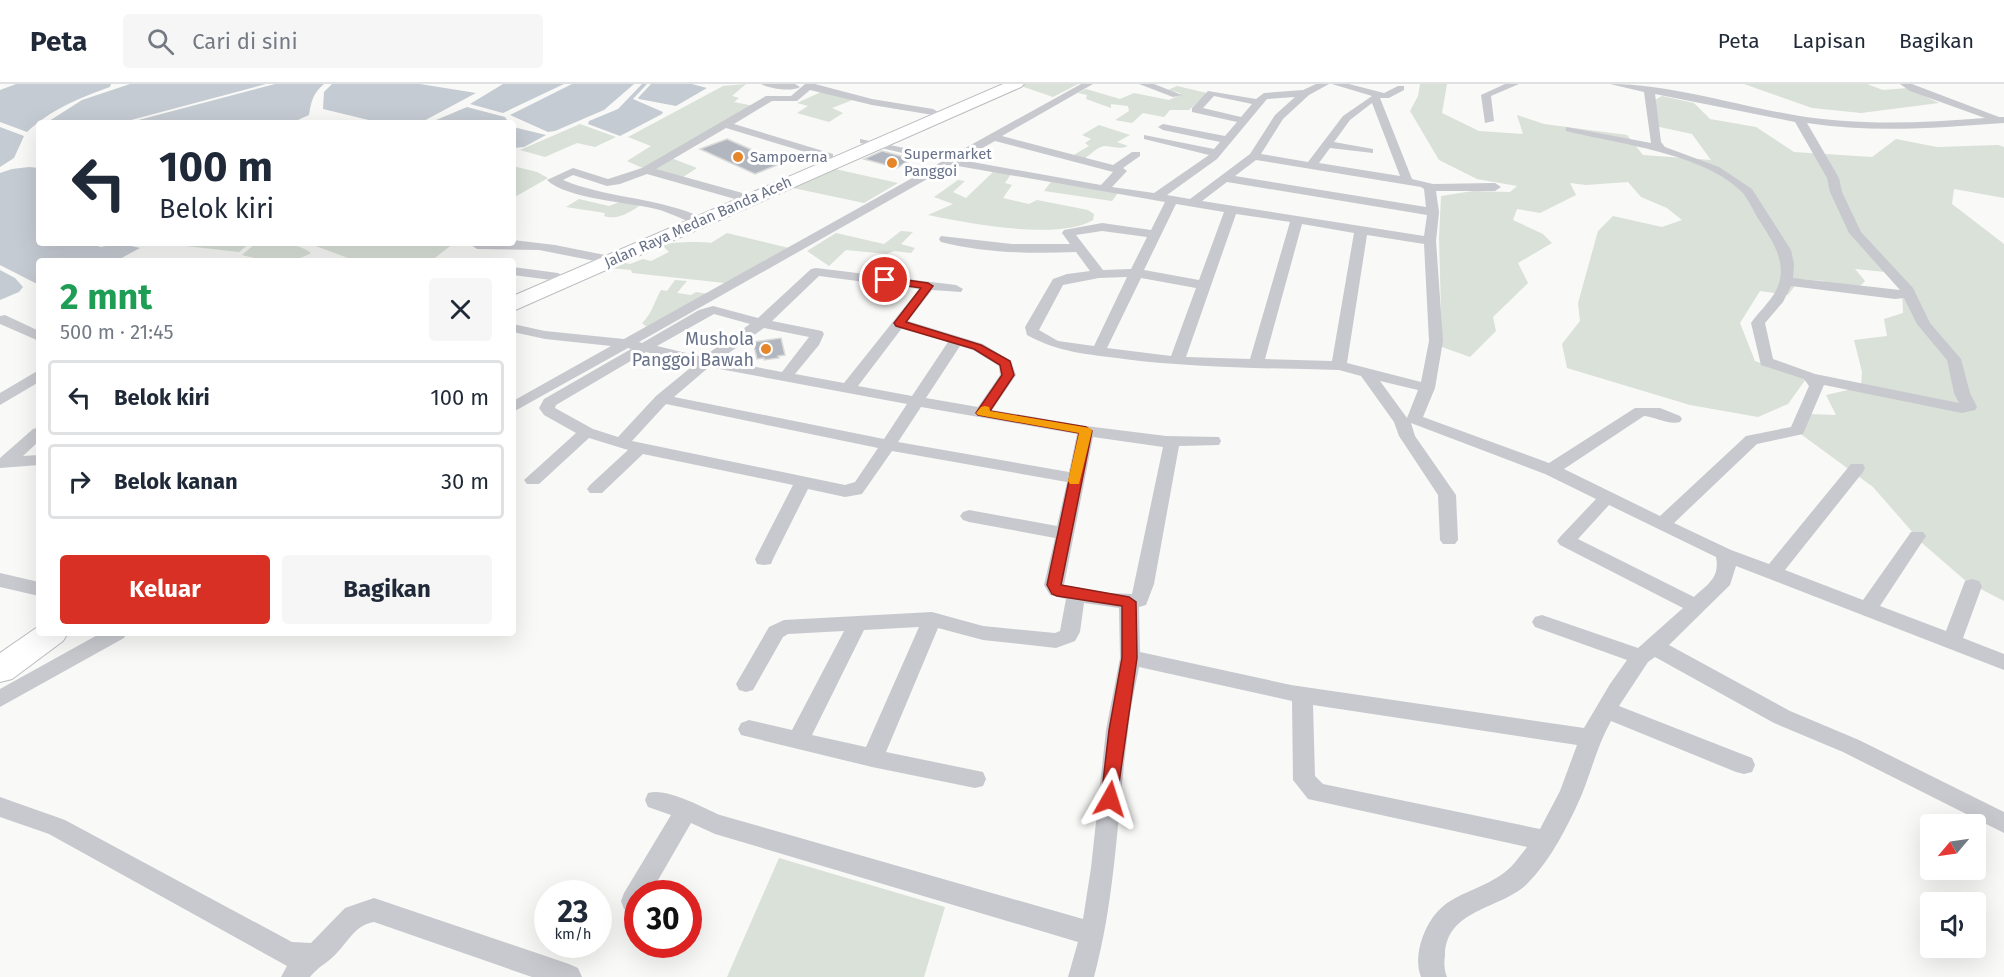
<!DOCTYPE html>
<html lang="id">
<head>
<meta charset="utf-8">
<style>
  :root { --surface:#fff; --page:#f6f6f7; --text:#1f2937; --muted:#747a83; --line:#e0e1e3; --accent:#d93025 }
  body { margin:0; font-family:"Fira Sans",sans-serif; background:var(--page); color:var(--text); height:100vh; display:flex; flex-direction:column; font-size:22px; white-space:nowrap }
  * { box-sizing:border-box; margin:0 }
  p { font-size:20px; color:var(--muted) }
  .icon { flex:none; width:33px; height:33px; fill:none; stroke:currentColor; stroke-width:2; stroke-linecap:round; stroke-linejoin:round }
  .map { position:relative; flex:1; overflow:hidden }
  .sheet { position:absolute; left:36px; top:174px; width:480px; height:378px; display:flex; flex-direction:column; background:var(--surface); border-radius:6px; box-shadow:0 6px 24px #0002 }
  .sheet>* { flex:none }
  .guide { position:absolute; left:36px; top:36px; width:480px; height:126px; border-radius:6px; box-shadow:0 6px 24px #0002; background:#fff; color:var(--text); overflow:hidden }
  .needle { width:39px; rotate:241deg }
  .buttons { position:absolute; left:1920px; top:730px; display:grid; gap:12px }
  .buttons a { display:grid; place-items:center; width:66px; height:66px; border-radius:6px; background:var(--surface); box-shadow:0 6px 24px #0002; font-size:30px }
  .speed { position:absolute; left:534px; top:796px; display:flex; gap:12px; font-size:30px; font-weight:700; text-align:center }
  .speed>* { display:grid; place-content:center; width:78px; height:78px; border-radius:50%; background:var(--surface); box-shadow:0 6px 24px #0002; line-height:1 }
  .speed small { font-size:15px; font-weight:400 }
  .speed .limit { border:9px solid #d22; background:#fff; color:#111 }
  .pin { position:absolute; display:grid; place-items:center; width:51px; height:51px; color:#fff; margin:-26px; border:3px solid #fff; border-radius:50%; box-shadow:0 2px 6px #0007 }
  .me { position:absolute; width:66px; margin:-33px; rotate:6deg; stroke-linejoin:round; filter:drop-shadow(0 0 4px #0008) }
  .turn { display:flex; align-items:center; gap:21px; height:126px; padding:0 24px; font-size:27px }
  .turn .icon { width:78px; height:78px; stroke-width:2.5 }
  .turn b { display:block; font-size:42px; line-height:51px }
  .round { display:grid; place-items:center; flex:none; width:63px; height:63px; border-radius:6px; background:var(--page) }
  .headline { display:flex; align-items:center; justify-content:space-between; height:102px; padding:0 24px }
  h1 { font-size:36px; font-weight:700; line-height:45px; color:#1e9e55 }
  .cta { display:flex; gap:12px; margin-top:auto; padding:12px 24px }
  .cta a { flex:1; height:69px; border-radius:6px; background:var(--accent); color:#fff; font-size:24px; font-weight:700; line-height:69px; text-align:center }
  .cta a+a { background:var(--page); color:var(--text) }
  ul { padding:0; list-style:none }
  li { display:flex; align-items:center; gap:18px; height:75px; margin:0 12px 9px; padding:0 12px; border:3px solid var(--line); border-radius:6px }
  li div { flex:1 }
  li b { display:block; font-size:22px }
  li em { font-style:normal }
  header { display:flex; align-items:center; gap:36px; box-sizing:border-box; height:84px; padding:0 30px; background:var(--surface); border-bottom:2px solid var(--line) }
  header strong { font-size:28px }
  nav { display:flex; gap:33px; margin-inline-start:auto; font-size:21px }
  .search { width:420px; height:54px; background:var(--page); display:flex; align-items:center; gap:15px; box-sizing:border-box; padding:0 21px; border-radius:6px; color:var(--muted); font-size:22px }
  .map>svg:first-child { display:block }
</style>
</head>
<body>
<header>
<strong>Peta</strong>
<div class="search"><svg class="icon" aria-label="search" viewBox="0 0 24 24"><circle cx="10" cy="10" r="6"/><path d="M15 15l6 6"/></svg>Cari di sini</div>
<nav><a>Peta</a><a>Lapisan</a><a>Bagikan</a></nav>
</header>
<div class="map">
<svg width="2004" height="893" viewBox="0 0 2004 893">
  <rect width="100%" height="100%" fill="#f9f9f7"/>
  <path fill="#d9e1d8" d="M746 0 732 12 739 14 734 18 754 22 645 85 627 77 651 62 628 53 723 2Z
    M1025 0H1078L1053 13 1021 2Z
    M1420 0H1447L1442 29 1479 47 1523 50 1517 31 1544 40 1627 51 1643 71 1711 76 1692 50 1655 42 1650 19 1662 12 1694 19 1710 35 1756 43 1794 68 1872 73 1896 55 1937 63 1998 61 2004 63V114L1954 105 1952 120 2004 160V517L1967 498 1922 459 1873 403 1798 348 1808 330 1836 331 1826 311 1861 303 1862 288 1854 256 1887 252 1884 235 1903 229 1902 202 1885 188 1855 185 1865 197 1857 205 1831 207 1824 197 1800 195 1788 211 1760 207 1740 239 1755 277 1806 295 1788 320 1758 333 1690 321 1567 284 1562 260 1580 237 1578 219 1598 147 1613 132 1662 143 1682 136 1667 124 1641 113 1628 98 1586 101 1570 99 1576 111 1540 129 1517 125 1513 136 1543 150 1552 159 1518 179 1528 199 1493 233 1496 247 1470 273 1442 263 1439 154 1441 112 1473 107 1510 108 1517 102 1477 95 1439 76 1410 27 1418 12Z
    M1744 0H1867L1883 6 1908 4 1939 19 1861 29 1812 24Z
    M1177 2 1207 9 1189 26H1170L1164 33 1143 29 1132 39 1115 36 1129 27 1128 22 1111 20V24L1086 15 1087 11 1078 9 1086 5 1120 15 1134 9 1169 16 1180 11V9L1168 6Z
    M821 8 855 15 832 24 843 29 829 38 797 29 808 22 797 19Z
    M580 40 616 53 595 63 577 59 545 73 520 66Z
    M1099 41 1130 51 1117 58 1128 62C1120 66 1113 62 1104 62 1097 63 1090 71 1084 75L1072 72 1089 62 1085 59 1091 55 1082 51Z
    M671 74 697 84 680 95 649 86Z
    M513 82 537 88 548 94 513 114Z
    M835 85 898 99 864 119 793 104Z
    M993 88 1011 90 1005 99 1012 101 1003 114 1029 120 1037 116 1088 126 1094 130 1093 136C1060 157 966 139 928 131L953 120 934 113 958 96 965 97 953 108 966 114Z
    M1051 98 1118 109 1112 117 1044 107Z
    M579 115 609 122 622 117 644 119C631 127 619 137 604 132L605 129 566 123Z
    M901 147 913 148 901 160 915 164 911 169 894 167 887 170 846 166 829 182 807 167 836 149 884 160Z
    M727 149 789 164 725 199 632 189 631 186 610 184 621 178 630 180 643 175 651 177 669 168 662 161C668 158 703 157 711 159Z
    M188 159H250L239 168 186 162Z
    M256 159C273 159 298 158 311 169 289 182 266 177 242 171Z
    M316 159H393L418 162 423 159H454L431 177H356L313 161Z
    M675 196 687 197 677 209 691 211 696 208 709 210 648 244 642 239C652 230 654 218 661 206L667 207Z
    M779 774 945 823 924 893H727Z"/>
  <path fill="#c5cbd2" d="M16 0H111L110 3C79 14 52 25 27 48L0 38V6Z
    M130 0H266L120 39H46L82 16Z
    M275 0H324C313 9 311 18 309 31L291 39H127Z
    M332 0H420L476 9 420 39H381L323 25 324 8Z
    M503 0H564L503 29 470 20Z
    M572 0H634L604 26 555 47 548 48 510 31Z
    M642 0H647L633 15 663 28 662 30 620 52 588 40 589 37 618 25Z
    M651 0H692L707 4 676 22 639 15 638 14Z
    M467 23 505 33 508 38 429 39Z
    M0 43 24 52 14 74 0 83Z
    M513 43 546 51 524 63 514 64Z
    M29 83 39 84V159H87L101 163 119 159 140 164 116 177H39V201L0 181V89L12 85Z
    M0 186 15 194 23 203 19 208 0 216Z"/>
  <path fill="#b2b6bf" stroke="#dadbd9" stroke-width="1.5" d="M727 55 782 79 755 90 700 65Z
    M882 67 886 68 912 75 897 84 864 75Z
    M781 254 785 271 778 272 779 274 764 276V274L757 275 753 258Z"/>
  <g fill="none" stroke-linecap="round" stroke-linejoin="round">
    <g stroke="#bcbdc1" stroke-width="2">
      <path id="trunk" d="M1003 0H1024L1021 3 513 227V212Z
        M39 542V549H68L63 557 12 595 0 598V569Z"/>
    </g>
    <path fill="#c7c9ce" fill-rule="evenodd" d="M761 0H795L800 3C792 8 769 5 761 0Z
      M805 0H815L872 15 933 25 938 28 933 31 872 21 810 6 797 17H772L734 40 833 70V74H825L726 44 656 85 746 110 748 113 742 117 647 90 620 100 607 102 573 91 563 96C606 114 653 113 696 131V137L692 138C680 135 669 128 656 125 628 118 567 115 547 96L573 84 608 95 642 84 766 12H791Z
      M1081 0H1093L1002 52 1113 81 1132 68H1140V72L1123 84 1127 87 1112 103 1154 109 1209 71 1144 55V51L1214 65 1220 58 1163 46 1158 43 1163 40 1225 52 1237 38 1192 28V24L1208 7 1256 15 1264 9 1303 6 1316 0H1329L1309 11 1283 35 1261 70 1308 78 1343 32 1372 12 1332 0H1349L1384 9 1398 2H1404V6L1389 14H1380L1412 95 1433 100 1495 99 1501 103 1495 107H1436L1439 128 1436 157 1443 257 1435 304 1423 333 1549 379 1635 324H1660L1680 332 1682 335 1680 338C1668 341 1656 333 1644 332L1564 385 1660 432 1746 352 1791 343 1809 302 1804 295 1761 281 1751 239C1758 229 1767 221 1774 210 1790 184 1775 161 1761 139 1754 129 1750 117 1742 108 1703 69 1618 60 1566 47V43L1651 59 1644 8 1610 0C1670 0 1734 21 1794 31 1858 42 1920 39 1985 34L1910 7 1900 0H1912L1999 33H2004V39C1937 44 1873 49 1807 39L1839 94 1842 108 1861 148 1913 204 1930 239 1961 275 1970 309 1977 323 1975 326 1962 329 1824 301 1803 350 1757 360 1674 439 1731 466 1769 480 1851 380H1863L1865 384 1863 388 1785 486 1863 516 1911 448H1923L1926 452 1880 522 1946 547 1965 497 1972 495 1979 497 1982 502 1963 554 2004 570V586L1736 482 1730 501 1669 561 1790 627 1859 656 2004 728V749L1843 668 1774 639 1655 573 1648 578 1619 622 1752 674 1755 681 1752 688 1744 690 1736 688 1611 637C1598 660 1592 685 1582 710 1569 740 1551 776 1527 800 1501 825 1446 825 1445 871 1444 879 1444 885 1447 893H1421C1416 880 1418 865 1423 852 1440 809 1468 813 1501 791 1512 784 1519 773 1527 763L1308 715 1293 696 1292 617 1139 583C1135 604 1130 625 1128 647 1117 730 1116 812 1094 893H1068L1078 858 715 750 691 739 650 810H638V827L633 828 624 825 621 817 624 809 671 731 648 723 645 716 648 709C666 703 702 723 720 731L1083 835 1091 784 1106 646 1120 574 1119 524 1084 519 1080 548 1075 557 1056 564 983 556 938 544 886 668 983 688 986 695 983 702 975 704 872 683 741 651 738 645 741 639 749 636 792 646 844 547 788 550 783 553 753 606 746 608 739 606 736 600 769 543 784 536 932 528 983 542 1055 549 1060 547 1066 515 1050 511 1044 501 1055 454 969 438 963 436 960 432 963 428 969 426 1057 442 1067 398 892 367 862 410 845 413 808 405 773 475 771 480 764 481 757 480 755 475 793 401 643 370 602 409H590L587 405 590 401 628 366 589 354 539 400H527L524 396 576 349 544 331 539 324 544 315 631 265 628 264 513 328V317L611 262 545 255 513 248V240L545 247 624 255 941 78 860 59V55L949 73ZM1655 10 1795 38 1827 94 1830 108 1849 149 1900 206 1793 194 1794 180 1791 166 1752 105 1719 83 1665 63 1661 58ZM1214 12 1252 20 1241 33 1203 24ZM1295 13 1275 31 1250 70 1190 115 1167 111 1217 75 1267 15ZM1372 19 1400 92 1319 79 1330 64 1373 69V65L1334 58 1350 36ZM995 57 1113 88 1101 101 961 76ZM1256 76 1421 103 1424 105 1426 123 1235 92ZM952 81 1165 118 1151 146 1102 139 1064 146 1062 149 1070 160H1012L941 152 939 155 941 158C985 169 1031 170 1076 168L1090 187 1067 190 1053 195 1025 243 1027 251C1060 269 1087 270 1124 275 1195 284 1267 284 1339 286L1361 292 1394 338 1399 352 1438 411 1440 456 1443 460H1455L1458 456 1456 411 1415 352 1411 339 1545 390 1596 415 1560 453 1557 457 1560 461 1683 524 1638 564 1542 531 1535 533 1532 538 1535 543 1627 576 1610 600 1584 644 1291 601 1140 568 1139 523 1146 521 1154 500 1179 362 1219 361 1221 357 1219 353 1166 352 1086 342 992 326 1016 291 1011 277 983 260 908 237 932 206 961 208 963 205 956 201 816 184 811 185 758 234 713 222 699 226 642 259 639 258ZM1227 98 1427 131 1424 152 1202 117ZM1176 120 1224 128 1199 196 1144 186ZM1236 130 1290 138 1250 275 1186 273ZM1302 140 1354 149 1332 277 1265 275ZM1102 147 1147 153 1131 185 1103 186 1076 151ZM1367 151 1424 160 1429 257 1421 298 1347 279ZM819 192 919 205 844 299 795 290 819 261 824 250 822 247 772 237ZM1127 193 1094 262 1058 257 1039 246 1063 201 1099 194ZM1141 194 1196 204 1171 272 1107 264ZM1791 202 1895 215 1904 214 1917 240 1947 276 1954 309 1959 319 1815 290 1773 275 1765 239 1783 218ZM714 230 750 240 703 273 657 262ZM764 244 809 253 782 288 719 276ZM902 244 948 258 912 312 858 302ZM960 262 973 266 999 282 1000 291 978 323 926 314ZM646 268 695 280 656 312 618 353 593 345 555 324 556 321ZM709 283 907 320 884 355 674 313ZM1380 297 1418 306 1407 334ZM666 320 878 364 855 398 845 401 632 357ZM921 323 1077 350 1069 388 898 358ZM1093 353 1163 363 1132 510 1109 509 1064 501ZM1609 421 1716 473C1720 494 1708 500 1694 513L1578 455ZM919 543 866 663 812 651 864 546ZM1313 621 1577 661 1560 707 1540 745 1323 700 1315 692Z
      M1139 0H1154L1182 11 1173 13Z
      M1505 0H1519L1491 12 1494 37 1485 39 1481 11Z
      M513 156 555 161 605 171 606 174 600 178 539 166 477 165 471 161 472 159H513Z
      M513 183 558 189 565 193 558 197 513 191Z
      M5 231 39 247V257L0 240V232Z
      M39 286V298L0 321V309Z
      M39 343V357L23 372 39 371V381L0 384V374L33 345Z
      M0 489 39 498V512L0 503Z
      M101 549H127L124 554 0 623V605Z
      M0 713 65 736 292 858 311 859 345 824 374 814 569 880 578 884 582 893H532L374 838C355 841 348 858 335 871 326 880 319 882 310 893H281L287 882 49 750 0 733Z"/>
    <use href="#trunk" fill="#fff" fill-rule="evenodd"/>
  </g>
  <path fill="#d93025" stroke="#8d1f18" stroke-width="1.5" d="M885 193 928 199 933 202 906 238 981 261 1010 277 1014 291 990 327 1086 343 1092 347 1061 501 1129 513 1136 518 1137 574 1116 720 1110 722 1104 720 1101 715 1109 646 1122 574V522L1057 512 1052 510 1047 501 1079 349 978 331 976 329 1002 291 1000 281 974 265 896 242 894 239 921 204 882 198 880 196Z"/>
  <path fill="#f59e0b" d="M985 322 989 323 990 327 1090 344 1092 347 1079 400H1070L1068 397 1079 349 978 331 976 329 981 323Z"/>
  <g fill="#e68529" stroke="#fff" stroke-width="2">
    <circle cx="738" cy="73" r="6"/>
    <circle cx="892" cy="79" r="6"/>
    <circle cx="766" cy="265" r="6"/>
  </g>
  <g text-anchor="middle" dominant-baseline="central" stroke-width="6" stroke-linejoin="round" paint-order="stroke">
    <g font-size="15" fill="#687288" stroke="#fff" text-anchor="start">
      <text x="904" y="70">Supermarket<tspan x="904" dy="17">Panggoi</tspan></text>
      <text x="750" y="73">Sampoerna</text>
    </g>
    <g font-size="15" fill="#687288" stroke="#fff">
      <text transform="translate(698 138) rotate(-24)">Jalan Raya Medan Banda Aceh</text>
    </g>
    <g font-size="18" fill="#687288" stroke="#fff" text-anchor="end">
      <text x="754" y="255">Mushola<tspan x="754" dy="21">Panggoi Bawah</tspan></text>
    </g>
  </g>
</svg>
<div class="buttons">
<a><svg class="needle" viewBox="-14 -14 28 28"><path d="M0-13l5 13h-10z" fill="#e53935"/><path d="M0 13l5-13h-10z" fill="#747a83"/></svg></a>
<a><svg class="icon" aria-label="sound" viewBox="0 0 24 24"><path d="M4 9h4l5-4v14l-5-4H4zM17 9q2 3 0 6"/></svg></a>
</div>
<div class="speed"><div>23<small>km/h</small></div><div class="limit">30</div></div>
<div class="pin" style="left:885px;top:196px;background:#d93025"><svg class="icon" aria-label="arrive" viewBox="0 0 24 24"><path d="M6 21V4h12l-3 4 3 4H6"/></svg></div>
<svg class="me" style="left:1110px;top:715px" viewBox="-20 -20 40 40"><path d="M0-17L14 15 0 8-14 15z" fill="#d93025" stroke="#fff" stroke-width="4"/></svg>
<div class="guide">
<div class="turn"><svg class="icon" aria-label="left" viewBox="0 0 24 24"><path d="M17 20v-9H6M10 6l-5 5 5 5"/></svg><div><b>100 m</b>Belok kiri</div></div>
</div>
<section class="sheet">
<div class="headline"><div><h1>2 mnt</h1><p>500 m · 21:45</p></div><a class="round"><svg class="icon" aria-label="close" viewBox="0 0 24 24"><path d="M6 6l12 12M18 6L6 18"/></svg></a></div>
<ul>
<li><svg class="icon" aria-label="left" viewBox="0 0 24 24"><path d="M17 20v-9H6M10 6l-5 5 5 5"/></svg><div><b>Belok kiri</b></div><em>100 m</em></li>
<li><svg class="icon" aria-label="right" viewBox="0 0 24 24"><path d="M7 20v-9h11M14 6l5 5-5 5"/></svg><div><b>Belok kanan</b></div><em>30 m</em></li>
</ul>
<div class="cta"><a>Keluar</a><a>Bagikan</a></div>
</section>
</div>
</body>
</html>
